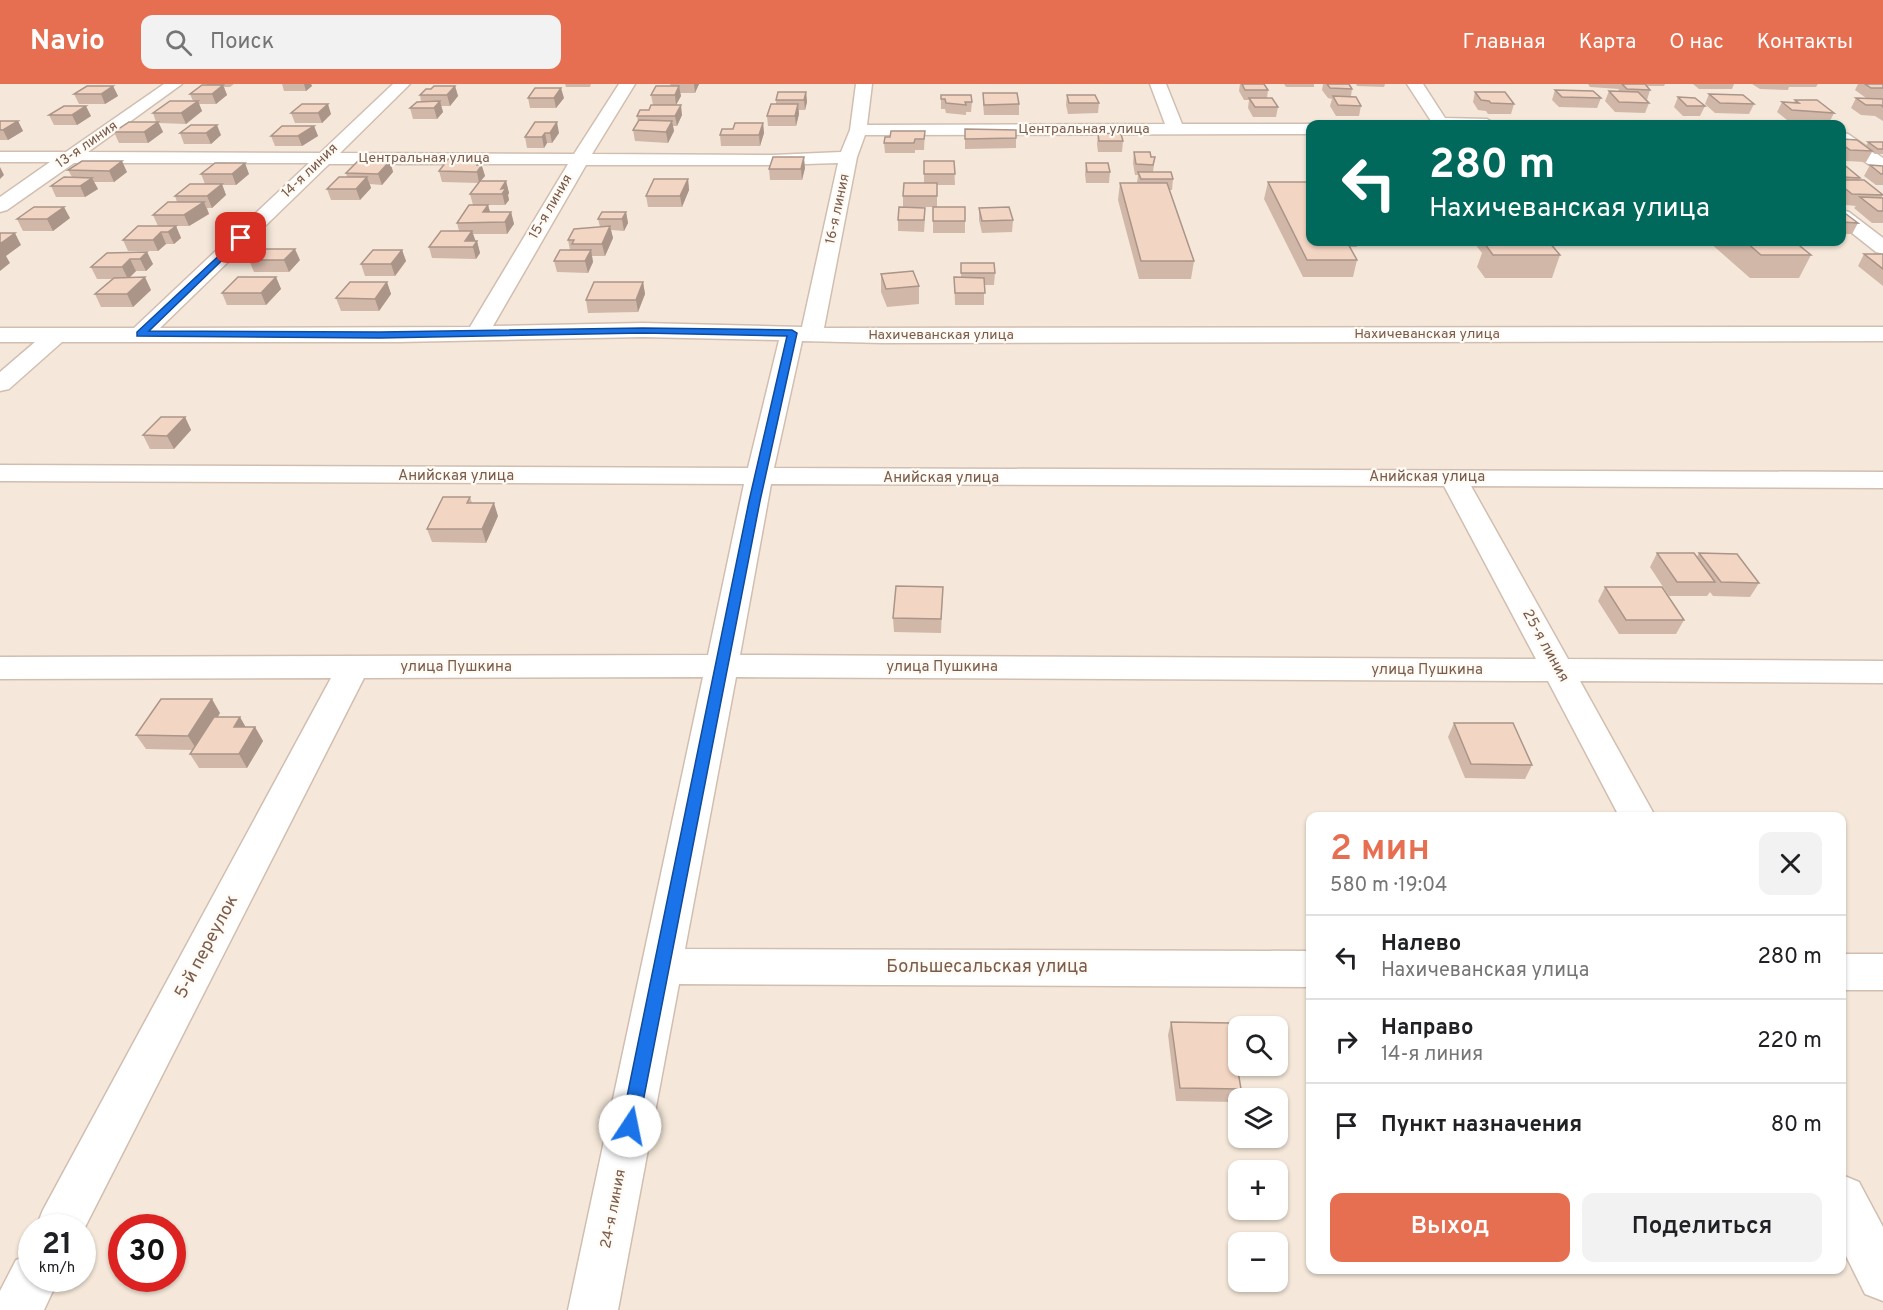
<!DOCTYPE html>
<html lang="ru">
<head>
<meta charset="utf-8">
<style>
  :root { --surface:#fff; --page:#f2f2f2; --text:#202124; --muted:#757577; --line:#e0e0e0; --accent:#e76f51 }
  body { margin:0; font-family:Overpass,sans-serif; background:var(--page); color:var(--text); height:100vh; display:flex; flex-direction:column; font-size:22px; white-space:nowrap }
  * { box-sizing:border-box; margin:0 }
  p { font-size:20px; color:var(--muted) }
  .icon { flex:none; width:33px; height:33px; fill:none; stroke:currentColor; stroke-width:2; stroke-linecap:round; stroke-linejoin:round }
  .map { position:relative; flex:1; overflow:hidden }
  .sheet { position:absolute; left:1306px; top:728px; width:540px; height:462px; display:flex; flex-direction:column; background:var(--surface); border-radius:12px; box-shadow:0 2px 4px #0004 }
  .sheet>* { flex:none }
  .top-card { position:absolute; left:1306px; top:36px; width:540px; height:126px; border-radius:12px; box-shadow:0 2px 4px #0004; background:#00695c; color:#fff; overflow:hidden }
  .tools { position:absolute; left:1228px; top:932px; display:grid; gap:12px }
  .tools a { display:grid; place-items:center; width:60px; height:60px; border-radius:12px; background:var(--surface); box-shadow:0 2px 4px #0004; font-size:30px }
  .speed { position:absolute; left:18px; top:1130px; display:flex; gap:12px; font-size:30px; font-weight:700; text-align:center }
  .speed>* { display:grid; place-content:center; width:78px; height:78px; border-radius:50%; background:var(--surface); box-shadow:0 2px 4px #0004; line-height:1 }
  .speed small { font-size:15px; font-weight:400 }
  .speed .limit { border:9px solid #d22; background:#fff; color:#111 }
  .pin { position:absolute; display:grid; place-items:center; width:51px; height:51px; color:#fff; margin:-26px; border-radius:12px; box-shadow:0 3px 9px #0006 }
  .me { position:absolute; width:66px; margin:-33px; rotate:11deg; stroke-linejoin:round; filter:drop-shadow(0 0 4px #0008) }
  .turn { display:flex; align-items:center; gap:21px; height:126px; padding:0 24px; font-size:27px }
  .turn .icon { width:78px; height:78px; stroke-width:2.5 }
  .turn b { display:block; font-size:42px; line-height:51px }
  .round { display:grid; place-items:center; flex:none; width:63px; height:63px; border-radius:12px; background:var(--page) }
  .overview { display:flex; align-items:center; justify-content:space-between; height:102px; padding:0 24px }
  h1 { font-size:36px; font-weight:600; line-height:45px; color:var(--accent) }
  .action { display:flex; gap:12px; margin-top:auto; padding:12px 24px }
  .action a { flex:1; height:69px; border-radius:12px; background:var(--accent); color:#fff; font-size:24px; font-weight:600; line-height:69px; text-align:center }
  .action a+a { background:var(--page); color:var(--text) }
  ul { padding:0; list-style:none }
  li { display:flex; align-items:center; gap:18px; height:84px; padding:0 24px; border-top:2px solid var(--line) }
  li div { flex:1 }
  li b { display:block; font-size:22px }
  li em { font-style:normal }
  header { display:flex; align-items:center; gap:36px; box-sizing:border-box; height:84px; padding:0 30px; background:var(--accent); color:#fff }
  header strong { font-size:28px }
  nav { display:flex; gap:33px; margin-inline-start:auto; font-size:21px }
  .search { width:420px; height:54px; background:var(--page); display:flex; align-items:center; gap:15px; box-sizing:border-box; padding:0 21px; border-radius:12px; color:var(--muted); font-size:22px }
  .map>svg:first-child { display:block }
</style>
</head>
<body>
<header>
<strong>Navio</strong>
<div class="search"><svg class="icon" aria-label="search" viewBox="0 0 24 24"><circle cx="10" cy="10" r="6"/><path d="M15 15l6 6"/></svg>Поиск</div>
<nav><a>Главная</a><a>Карта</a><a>О нас</a><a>Контакты</a></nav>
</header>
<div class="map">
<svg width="1883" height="1226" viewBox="0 0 1883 1226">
  <rect width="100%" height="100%" fill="#fdf6ec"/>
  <path fill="#f5e8da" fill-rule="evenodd" d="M0 0H1883V1226H0ZM1311 40H1842V158H1311ZM1311 732H1842V1185H1311ZM1239 942H1278V981H1239ZM1239 1014H1278V1053H1239ZM1239 1086H1278V1125H1239ZM32 1143H82V1194H32ZM122 1143H172V1194H122ZM1239 1158H1278V1197H1239Z"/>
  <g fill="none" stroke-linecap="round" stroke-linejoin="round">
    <g stroke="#d1beb0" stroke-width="3">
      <path id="minor" d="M164 0H182L88 68 320 69 393 0H410L340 69 574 70 619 0H635L592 70 773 71 841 68 850 46 856 0H872L867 41 1165 40 1150 0H1166L1182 40H1313H1311V50L865 51 857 73 824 244 1883 243V257L883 259 802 257 774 384 1883 388V404L1471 402 1568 575 1883 577V599L1580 597 1655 732H1619L1548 597 736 593 685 865 1311 867V903L679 900 618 1226H568L703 593 364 594 82 1149V1143H36L43 1126 331 594 0 595V573L708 571 744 400 0 397V381L748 384 779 256 643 253 399 258H62L9 305 0 307V288L35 258H0V244H134L309 79H74L7 126 0 128V113L50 78H0V68H66ZM838 79 802 243 643 239 493 242 586 81H773ZM329 80H568L470 243 160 244ZM771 400 1444 402 1536 575 740 571Z
        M1407 0H1423L1445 34 1487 35 1495 40H1433Z
        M1842 49 1848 50 1883 74V87L1877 86 1842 62Z
        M1842 126 1849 128 1883 154V170L1876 168 1842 141Z
        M1842 870H1883V906H1842Z
        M1842 1091 1859 1098 1883 1143V1217L1865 1210 1842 1164Z
        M32 1170V1194H59L44 1226H0V1207L16 1176Z"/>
    </g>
    <use href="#minor" fill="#fff" fill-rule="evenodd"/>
  </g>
  <path fill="#d1b7a8" d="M207 0H234L230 3H224L227 11 216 20H199L202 27 186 40 159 39 163 48 148 59H119L114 48 156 38 153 29 193 17 190 10 207 1Z
    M282 0H311L312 2 306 7H284Z
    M565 0H591L590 3H566Z
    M670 0H699L695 9H680L681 12 676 21 682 31 677 42H673L674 47 668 59 635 57 633 46 638 38 637 32 649 26 653 21 651 11 671 2Z
    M1240 0H1264L1268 6 1267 14 1278 23 1276 33H1253L1248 24 1249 16H1244L1239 7Z
    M1284 0H1314V3H1286Z
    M1323 0H1349L1352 5 1351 12 1361 22 1359 32H1336L1330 22 1332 15 1328 14 1322 6Z
    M1356 0H1385L1384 3 1357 2Z
    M1588 0H1665L1664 2H1646L1650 6 1647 16 1649 19 1645 29 1615 28 1605 17 1609 7H1618L1619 5 1590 3Z
    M1693 0H1734L1732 5H1699Z
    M1752 0H1818L1816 3H1789L1788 6 1760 5Z
    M1858 0H1883V15L1866 14 1855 6Z
    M113 2 118 12 105 20H79L74 10Z
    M455 2 458 12 450 22H441L443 28 437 35H413L410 24 421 18 420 11Z
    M1555 6 1601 14 1597 24 1559 23 1552 16Z
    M806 8 807 18 805 26H799V30L796 42H768L767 32 776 20V16Z
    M1475 8 1514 20 1511 30H1488L1486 27 1478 26 1473 18Z
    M983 9 1019 20V31H984L983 19Z
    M1709 10 1754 20 1749 30 1715 29 1705 20Z
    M941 11 972 18 971 28H966V31L946 29 945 25H941Z
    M1067 11 1099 19 1098 29 1068 30 1066 21Z
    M1678 13 1705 22 1700 32H1683L1674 23Z
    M528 14H564L556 24H530Z
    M1856 14 1883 15V37L1875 32 1861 31 1851 24Z
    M1795 16 1834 29 1829 39 1787 36 1777 28 1782 18 1794 19Z
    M302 20 331 30 322 39H295L291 29Z
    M64 22 91 32 77 41H54L49 31Z
    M0 37H18L23 47 8 56H0Z
    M535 38 559 49 552 59H547L544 64H527L525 53Z
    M763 39 764 49 760 62H721L720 51 733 45Z
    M191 41 221 51 211 60H184L180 49Z
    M314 42 318 52 302 62H275L271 52Z
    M965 45 1016 54V64L965 65Z
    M925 47 924 66H915V69H885L884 59 890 53Z
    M1098 49 1123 57 1122 68H1098L1097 60Z
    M1842 55 1866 62 1868 58H1883V70H1875L1872 68 1866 78 1845 77 1842 75Z
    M1134 68 1151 73H1155L1153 88 1173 95 1172 106H1169L1194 177 1191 195H1139L1118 116 1120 99H1137L1138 91H1135L1133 79Z
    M475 76H480L485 92 480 97H506L509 109 508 111 509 116 505 121H488L490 128H511L514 140 507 150H473L475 157H477L480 169 476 175 432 174 429 163 459 147 457 139 473 121 470 110 479 99 442 98 439 87Z
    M82 77 127 88 114 98H94L98 105 85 113H56L51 102 72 93 68 86Z
    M390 77 393 88 382 101 370 100 371 104 360 116H331L327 105 347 93 346 89Z
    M924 77H954L955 101H937V123L965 137V149H933V123H903V112L924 99Z
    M1086 79 1110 88 1109 99H1086L1085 90Z
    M1842 79 1860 94 1859 96 1883 111 1881 114H1883V139H1872L1854 124 1856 122 1846 121 1842 118Z
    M1870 81 1883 82V101H1876L1864 92Z
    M805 84 802 96H770L769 85Z
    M201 90H249L236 101H222L226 111 212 124H207L209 130 189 142H176L181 154 174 160H166L158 167H128L123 156 158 142 153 131 177 118 175 112 205 100Z
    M688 95 689 106 682 123H648L646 112Z
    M1268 98 1311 158H1358L1357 163H1350L1357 176 1353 193H1303L1264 115Z
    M979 124 1013 136 1012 148 982 149 979 136Z
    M626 128 628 139 624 147 611 146 613 154 605 172H592L593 178 588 189 557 188 554 177 570 166 568 156 600 143 598 135Z
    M70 134 53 147H23L17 135Z
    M925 135 924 148 898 147V136Z
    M1842 138 1858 139 1852 150H1842Z
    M1453 158H1553H1549L1560 171 1552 194H1485L1477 183 1482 169 1475 160H1455Z
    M1709 158H1795L1811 171 1799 194H1750Z
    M402 166 406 177 395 192H365L361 180Z
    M147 168 153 180 146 187H136L129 194 151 206 133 223H101L95 210 112 195H97L91 183Z
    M1864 170H1883V202L1858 182Z
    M249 176H300L289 188H254Z
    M961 179 995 189 994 201H984V221H955L954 193 961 194Z
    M881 190 919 202V220L887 223 881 208Z
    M276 193 281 205 266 221H227L222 209Z
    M387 198 391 210 379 227H341L336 214Z
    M643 198 645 210 638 228 588 229 586 216Z
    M185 333 191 346 174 365H150L143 351Z
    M470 413 472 419 498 432 486 459 432 458 427 445Z
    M1657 469 1697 473 1699 469 1759 499 1750 513 1713 512 1710 508 1707 512H1669L1650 483Z
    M943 503 941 549 894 548 893 534Z
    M1605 503 1684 536 1676 550H1619L1598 517Z
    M220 629 218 633 246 643H255L263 657 247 684H199L190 670 193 666 146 665 136 651Z
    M1454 639 1532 681 1525 695 1465 694 1448 653Z
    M1171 938 1241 1005 1237 1018 1176 1017 1168 951Z"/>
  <path fill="#aa9588" d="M304 0H311L312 2 306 7Z
    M694 0H699L695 9Z
    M223 1 227 11 216 20 212 10Z
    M113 2 118 12 105 20 101 10Z
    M455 2 458 12 450 22 447 11Z
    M679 2 681 12 676 21 675 11Z
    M561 4 564 14 556 24 554 14Z
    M806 8 807 18 805 26 804 16Z
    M198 17 202 27 186 40 181 29Z
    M440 17 443 28 437 35 434 24Z
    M328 20 331 30 322 39 318 29Z
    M798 20 799 30 796 42 795 32Z
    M681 21 682 31 677 42 675 32Z
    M86 22 91 32 77 41 72 31Z
    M18 37 23 47 8 56 3 46Z
    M672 37 674 47 668 59 666 48Z
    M158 38 163 48 148 59 144 48Z
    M557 38 559 49 552 59 550 49Z
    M763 39 764 49 760 62 759 51Z
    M217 41 221 51 211 60 206 49Z
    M314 42 318 52 302 62 298 52Z
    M545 49 547 59 544 64 542 53Z
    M804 73 805 84 802 96 801 85Z
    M480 76 485 92 479 99 477 88V81Z
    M122 77 127 88 114 98 109 87Z
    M390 77 393 88 382 101 378 90Z
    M245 79 249 90 236 101 232 90Z
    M0 83 4 91 0 95Z
    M367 93 371 104 360 116 356 105Z
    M92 94 98 105 85 113 80 102Z
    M688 95 689 106 682 123 680 112Z
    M506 97 509 109 508 111 509 116 505 121 501 105Z
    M222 100 226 111 212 124 207 112Z
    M204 118 209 130 189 142 184 131Z
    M488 121 491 132 483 128Z
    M64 123 70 134 53 147 47 135Z
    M511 128 514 140 507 150 505 138Z
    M626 128 628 139 624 147 622 135Z
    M176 142 181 154 174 160 168 148Z
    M610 142 613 154 605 172 602 160Z
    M472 147 476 158 465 157Z
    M161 148 166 160 158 167 153 156Z
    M15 149 21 161 6 172 10 179 0 187V160Z
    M477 157 480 169 476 175 473 163Z
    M295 165 300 176 289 188 284 176Z
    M402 166 406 177 395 192 391 180Z
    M591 166 593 178 588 189 585 177Z
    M147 168 153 180 146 187 140 175Z
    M130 175 136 187 128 195 122 183Z
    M145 193 151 206 133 223 127 210Z
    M276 193 281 205 266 221 261 209Z
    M387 198 391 210 379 227 375 215Z
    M643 198 645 210 638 228 636 216Z
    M185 333 191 346 174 365 167 352Z
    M494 419 498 432 486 459 482 445Z
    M212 615 220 629 197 666 188 652Z
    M240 633 248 647 234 643Z
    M255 643 263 657 247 684 239 670Z"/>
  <path fill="#f3d5c3" stroke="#aa9588" stroke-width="1.5" d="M1242 0H1264L1268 6H1245Z
    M1327 0H1349L1352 5 1330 4Z
    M1622 0H1645L1650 6 1627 5Z
    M1865 0H1883V4H1871Z
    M202 1H223L212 10H190Z
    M87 2H113L101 10H74Z
    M434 2H455L447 11H420L426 5H431Z
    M656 2H679L675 11H651Z
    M535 4H561L554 14H528Z
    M1555 6 1593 7 1601 14 1562 13Z
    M1609 7 1638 8 1649 19 1619 18Z
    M778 8H806L804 16H776Z
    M1475 8H1505L1514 20 1491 19 1489 17 1481 16Z
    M983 9H1017L1019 20 984 21Z
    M1709 10 1743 11 1754 20 1720 19Z
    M941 11H971L972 18H965L966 21 946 19 945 15H941Z
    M1067 11H1095L1099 19H1069Z
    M1333 12 1356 13 1361 22 1338 21Z
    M1678 13 1695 14 1705 22H1687Z
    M1249 14H1272L1278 23H1255Z
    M1856 14 1883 15V23L1881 21H1866Z
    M1795 16H1817L1834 29 1792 26 1782 18 1799 19Z
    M170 17H198L181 29H153Z
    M440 17 434 24H410L417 18Z
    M302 20H328L318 29H291Z
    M771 20H798L795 32H767Z
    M651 21H681L675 32H637L640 26H649Z
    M64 22H86L72 31H49Z
    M639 36 672 37 666 48 633 46Z
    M0 37H18L3 46H0Z
    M129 38H158L144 48H114Z
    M535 38H557L550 49H545L542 53H525Z
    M735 39H763L759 51H720L722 45H733Z
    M191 41H217L206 49H180Z
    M282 42H314L298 52H271Z
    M965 45 1016 46V54L965 55Z
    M891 47H925L924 55H915L914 59H884L885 53H890Z
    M1098 49 1121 50 1123 57H1099Z
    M1842 55 1857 56 1872 67 1850 66 1842 60Z
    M1868 58H1883V65H1878Z
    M1134 68H1150L1151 73H1155L1153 81 1136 80Z
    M773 73H804L801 85H769Z
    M449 74H475L473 76H480L477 81H482L477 88 439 87Z
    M82 77H122L109 87 68 86Z
    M358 77H390L378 90 346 89Z
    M924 77H954L955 90H924Z
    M215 79H245L232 90H201Z
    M1086 79H1108L1110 88H1087Z
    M1842 79 1860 94 1842 93Z
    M1870 81 1883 82V90H1881Z
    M1138 88H1171L1173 95H1141Z
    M64 93 92 94 80 102H51Z
    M339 93H367L356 105H327Z
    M654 95H688L680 112H646Z
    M1842 96H1864L1883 111 1852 110 1842 102Z
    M480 97H506L501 105 506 104 502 110H470Z
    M1268 98H1311V158H1347L1357 176H1307Z
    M904 99H937V112H903Z
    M1120 99H1167L1194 177H1141Z
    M190 100H222L207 112H175Z
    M1860 113 1883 114V127H1878Z
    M168 118H204L184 131H153Z
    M469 121H488L483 128H511L505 138 457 139Z
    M34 123H64L47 135H17Z
    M899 123 925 124 924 136H898Z
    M933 123H965V137H933Z
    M1009 123 1013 136 982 137 979 124Z
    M1842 127 1858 139 1842 138Z
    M602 128H626L622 135H598Z
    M138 142H176L168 148H161L153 156H123Z
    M610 142 602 160H572L574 156H568L574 145Z
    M441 147H472L465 157H477L473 163H429Z
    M0 149H15L0 160Z
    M1498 158H1549L1560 171H1493L1485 160H1500Z
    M1746 158H1795L1811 171H1761Z
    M260 165H295L284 176H249Z
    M373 166H402L391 180H361Z
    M560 166H591L585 177H554Z
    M147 168 140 175H130L122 183H91L107 169Z
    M1864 170H1883V185Z
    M961 179H994L995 189H961Z
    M913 187 919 202 886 205 881 190Z
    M145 193 127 210H95L114 194Z
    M238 193H276L261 209H222Z
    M954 193 984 194 985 209H955Z
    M350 198H387L375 215 336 214Z
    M594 198H643L636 216H586Z
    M161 333H185L167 352 143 351Z
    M443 413H470L467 419H494L482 445H427Z
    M1657 469H1694L1715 498H1677Z
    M1699 469 1737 470 1759 499 1721 498Z
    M896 502 943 503 941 535 893 534Z
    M1605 503H1662L1684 536H1626Z
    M161 615H212L188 652 136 651Z
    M214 633H240L234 643H255L239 670H190Z
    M1454 639H1513L1532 681 1471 680Z
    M1171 938 1230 939 1241 1005 1180 1004Z"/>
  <path fill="#1a73e8" stroke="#114b97" stroke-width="1.5" d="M241 151 245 154 244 155 149 247 380 248 643 244 792 246 797 249 760 417 637 1049 630 1051 624 1049 621 1042 749 417 787 252 643 249 380 254 137 252V248Z"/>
  <g text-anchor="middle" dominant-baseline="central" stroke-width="4.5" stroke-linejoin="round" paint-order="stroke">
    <g font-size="14" fill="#7a5c4d" stroke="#fffaf3">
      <text x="1084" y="45">Центральная улица</text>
      <text transform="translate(87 61) rotate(-35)">13-я линия</text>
      <text x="424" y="74">Центральная улица</text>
      <text transform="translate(310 87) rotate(-44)">14-я линия</text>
      <text transform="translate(551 123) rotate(-60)">15-я линия</text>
      <text transform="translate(838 125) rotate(-78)">16-я линия</text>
      <text x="1427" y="250">Нахичеванская улица</text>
      <text x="941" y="251">Нахичеванская улица</text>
    </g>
    <g font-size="15" fill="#7a5c4d" stroke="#fffaf3">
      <text x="456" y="392">Анийская улица</text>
      <text x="1427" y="393">Анийская улица</text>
      <text x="941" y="394">Анийская улица</text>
      <text transform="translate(1545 562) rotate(61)">25-я линия</text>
      <text x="456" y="583">улица Пушкина</text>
      <text x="942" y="583">улица Пушкина</text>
      <text x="1427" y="586">улица Пушкина</text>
      <text transform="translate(614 1125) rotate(-79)">24-я линия</text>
    </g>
    <g font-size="18" fill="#7a5c4d" stroke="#fffaf3">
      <text transform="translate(207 863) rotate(-62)">5-й переулок</text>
      <text x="987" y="883">Большесальская улица</text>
    </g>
  </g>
</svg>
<div class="tools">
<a><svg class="icon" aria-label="search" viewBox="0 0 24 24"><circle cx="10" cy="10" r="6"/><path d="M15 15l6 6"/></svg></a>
<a><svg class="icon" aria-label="layers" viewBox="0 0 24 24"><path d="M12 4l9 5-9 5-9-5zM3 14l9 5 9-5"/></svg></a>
<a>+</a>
<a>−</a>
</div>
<div class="speed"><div>21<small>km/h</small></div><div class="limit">30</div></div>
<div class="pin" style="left:241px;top:154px;background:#d93025"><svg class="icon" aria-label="arrive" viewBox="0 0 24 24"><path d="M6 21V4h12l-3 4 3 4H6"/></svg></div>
<svg class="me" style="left:630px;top:1042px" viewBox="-20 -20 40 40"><circle r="19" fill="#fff"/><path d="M0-13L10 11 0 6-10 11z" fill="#1a73e8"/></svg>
<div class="top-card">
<div class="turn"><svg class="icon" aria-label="left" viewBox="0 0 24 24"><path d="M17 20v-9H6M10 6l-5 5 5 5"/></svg><div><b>280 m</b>Нахичеванская улица</div></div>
</div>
<section class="sheet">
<div class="overview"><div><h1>2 мин</h1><p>580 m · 19:04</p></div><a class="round"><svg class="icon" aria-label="close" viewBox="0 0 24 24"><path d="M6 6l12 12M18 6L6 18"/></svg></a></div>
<ul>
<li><svg class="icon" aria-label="left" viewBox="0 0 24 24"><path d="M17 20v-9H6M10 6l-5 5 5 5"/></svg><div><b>Налево</b><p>Нахичеванская улица</p></div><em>280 m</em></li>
<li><svg class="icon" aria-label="right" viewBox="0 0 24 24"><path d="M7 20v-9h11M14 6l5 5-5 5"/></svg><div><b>Направо</b><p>14-я линия</p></div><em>220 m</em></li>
<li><svg class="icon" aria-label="arrive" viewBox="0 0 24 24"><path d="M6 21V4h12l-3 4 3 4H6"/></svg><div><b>Пункт назначения</b></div><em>80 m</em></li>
</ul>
<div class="action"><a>Выход</a><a>Поделиться</a></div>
</section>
</div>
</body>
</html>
